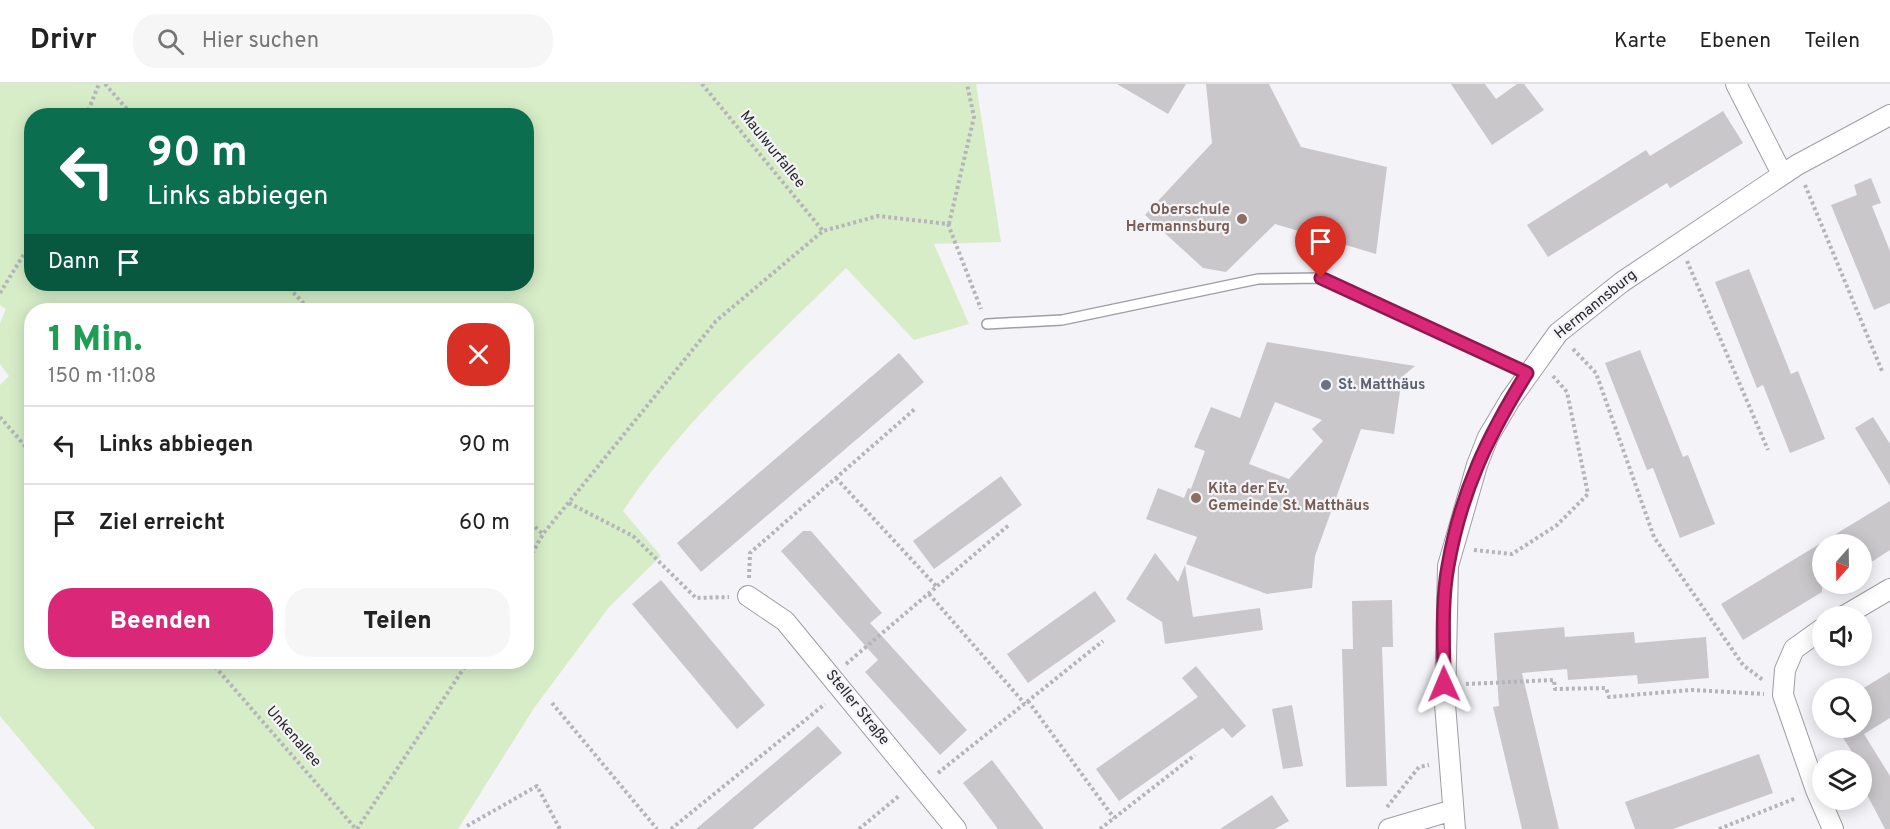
<!DOCTYPE html>
<html lang="de">
<head>
<meta charset="utf-8">
<style>
  :root { --surface:#fff; --page:#f6f6f6; --text:#222; --muted:#767676; --line:#e0e0e0; --accent:#db2777 }
  body { margin:0; font-family:Overpass,sans-serif; background:var(--page); color:var(--text); height:100vh; display:flex; flex-direction:column; font-size:22px; white-space:nowrap }
  * { box-sizing:border-box; margin:0 }
  p { font-size:20px; color:var(--muted) }
  .icon { flex:none; width:33px; height:33px; fill:none; stroke:currentColor; stroke-width:2; stroke-linecap:round; stroke-linejoin:round }
  .map { position:relative; flex:1; overflow:hidden }
  .sheet { position:absolute; left:24px; top:219px; width:510px; height:366px; display:flex; flex-direction:column; background:var(--surface); border-radius:24px; box-shadow:0 3px 15px #0003 }
  .sheet>* { flex:none }
  .hud { position:absolute; left:24px; top:24px; width:510px; height:183px; border-radius:24px; box-shadow:0 3px 15px #0003; background:#0b6e4f; color:#fff; overflow:hidden }
  .needle { width:39px; rotate:200deg }
  .fabs { position:absolute; left:1812px; top:450px; display:grid; gap:12px }
  .fabs a { display:grid; place-items:center; width:60px; height:60px; border-radius:50%; background:var(--surface); box-shadow:0 3px 15px #0003; font-size:30px }
  .pin { position:absolute; display:grid; place-items:center; width:51px; height:51px; color:#fff; margin:-62px -26px; border-radius:50% 50% 50% 0; rotate:-45deg; box-shadow:0 0 6px #0007 }
  .pin .icon { rotate:45deg }
  .me { position:absolute; width:66px; margin:-33px; rotate:359deg; stroke-linejoin:round; filter:drop-shadow(0 0 4px #0008) }
  .turn { display:flex; align-items:center; gap:21px; height:126px; padding:0 24px; font-size:27px }
  .turn .icon { width:78px; height:78px; stroke-width:2.5 }
  .turn b { display:block; font-size:42px; line-height:51px }
  .then { display:flex; align-items:center; height:57px; padding:0 24px; background:#0003; gap:12px; font-size:22px }
  .round { display:grid; place-items:center; flex:none; width:63px; height:63px; border-radius:24px; background:var(--page) }
  .headline { display:flex; align-items:center; justify-content:space-between; height:102px; padding:0 24px }
  h1 { font-size:36px; font-weight:800; line-height:45px; color:#1e9e55 }
  .cta { display:flex; gap:12px; margin-top:auto; padding:12px 24px }
  .cta a { flex:1; height:69px; border-radius:24px; background:var(--accent); color:#fff; font-size:24px; font-weight:800; line-height:69px; text-align:center }
  .cta a+a { background:var(--page); color:var(--text) }
  ul { padding:0; list-style:none }
  li { display:flex; align-items:center; gap:18px; height:78px; padding:0 24px; border-top:2px solid var(--line) }
  li div { flex:1 }
  li b { display:block; font-size:22px }
  li em { font-style:normal }
  header { display:flex; align-items:center; gap:36px; box-sizing:border-box; height:84px; padding:0 30px; background:var(--surface); border-bottom:2px solid var(--line) }
  header strong { font-size:28px }
  nav { display:flex; gap:33px; margin-inline-start:auto; font-size:21px }
  .search { width:420px; height:54px; background:var(--page); display:flex; align-items:center; gap:15px; box-sizing:border-box; padding:0 21px; border-radius:24px; color:var(--muted); font-size:22px }
  .map>svg:first-child { display:block }
</style>
</head>
<body>
<header>
<strong>Drivr</strong>
<div class="search"><svg class="icon" aria-label="search" viewBox="0 0 24 24"><circle cx="10" cy="10" r="6"/><path d="M15 15l6 6"/></svg>Hier suchen</div>
<nav><a>Karte</a><a>Ebenen</a><a>Teilen</a></nav>
</header>
<div class="map">
<svg width="1890" height="745" viewBox="0 0 1890 745">
  <rect width="100%" height="100%" fill="#f3f3f8"/>
  <path fill="#d7edc8" fill-rule="evenodd" d="M0 0H976L1001 158 934 160 969 240 914 256 846 184C768 261 684 336 623 427L661 472 610 522 534 624 458 745H95L0 632V301L9 292 0 280V239L6 225 0 221ZM32 32H526V200H32ZM526 226V578H32V226Z"/>
  <path fill="#cac7cb" fill-rule="evenodd" d="M1117 0H1186L1168 30Z
    M1206 0H1269L1301 63 1387 83 1376 170 1275 140 1226 188 1203 184 1145 131 1212 59Z
    M1451 0H1485L1496 15 1517 0H1524L1544 26 1492 61Z
    M1723 27 1743 59 1670 104 1667 99 1548 173 1527 141 1646 66 1650 72Z
    M1871 94 1881 119 1872 122 1890 167V219L1874 226 1831 121 1857 111 1854 101Z
    M1749 185 1791 290 1798 287 1825 355 1790 369 1763 301 1757 304 1715 198Z
    M1267 258 1415 282 1402 293 1394 350 1361 345 1315 472 1312 504 1267 510 1186 480 1197 453 1146 435 1158 404 1184 414 1188 404 1191 405 1205 367 1194 363 1211 323 1240 334ZM1275 318 1322 336 1312 345 1323 357 1289 395 1249 380Z
    M1640 266 1683 373 1688 371 1715 440 1680 454 1653 384 1647 386 1605 279Z
    M899 269 924 298 701 488 677 459Z
    M1873 333 1890 360V402L1855 344Z
    M1001 392 1022 421 934 485 913 457Z
    M1890 417V466L1862 484V460H1822V508L1743 556 1721 520Z
    M803 447H811L882 529 870 539 967 646 940 671 865 588 878 576 781 467Z
    M1155 469 1178 498 1185 481 1193 533 1260 524 1263 546 1165 560 1162 538 1126 515Z
    M661 496 765 621 737 645 632 520Z
    M1095 507 1116 537 1028 599 1007 570Z
    M1392 516 1393 563H1382L1387 702 1346 703 1342 565H1353L1352 517Z
    M1564 543 1565 553 1634 548 1635 559 1706 553 1709 594 1638 600 1637 591 1568 596 1567 585 1522 589 1559 745H1522L1493 623 1499 622 1494 549Z
    M1196 582 1246 642 1232 654 1223 644 1119 717 1096 685 1198 613 1182 594Z
    M1890 588V634L1864 650 1890 692V745H1885L1862 701V676H1857L1837 644H1860L1862 646V605Z
    M1292 621 1303 682 1283 685 1272 625Z
    M818 642 842 669 753 745H696Z
    M1759 670 1773 709 1673 745H1635L1625 718Z
    M992 676 1014 705 1044 745H998L974 713 963 699Z
    M1272 711 1289 737 1275 745H1220Z"/>
  <g fill="none" stroke-linecap="round" stroke-linejoin="round">
    <g stroke="#9f9fa3" stroke-width="12">
      <path id="service" d="M987 240 1062 236 1258 195 1321 194 1527 289"/>
    </g>
    <g stroke="#9f9fa3" stroke-width="22">
      <path id="minor" d="M1736 0 1782 90
        M748 512 785 537 956 745
        M1844 532 1890 505
        M1822 545 1794 565 1785 586 1783 611 1816 706 1833 745
        M1389 745 1453 726
        M1455 745 1445 620 1448 482 1477 381 1488 353 1510 316 1558 249 1622 198 1797 81 1890 31"/>
    </g>
    <path stroke="#b5b5b9" stroke-width="4" stroke-dasharray="3 3" stroke-linecap="butt" d="M105 0 133 32
      M702 0 823 147
      M86 32 99 0
      M1805 101 1882 287
      M949 140 974 33 967 0
      M1687 177 1768 366
      M285 200 310 226
      M0 209 32 157
      M1573 265 1596 289 1654 453 1743 581 1763 596
      M0 333 32 370
      M836 394 937 503
      M569 419 633 452 696 514 729 513
      M526 435 543 450
      M1474 466 1512 470 1557 441 1588 410 1567 308 1552 291
      M526 480 543 450 716 237 823 147 878 132 948 140 981 225
      M749 494 750 469 916 324
      M929 510 1025 620
      M211 578 356 745
      M846 580 1010 440
      M1466 600 1554 596 1555 605 1606 604 1609 613 1692 606 1764 610
      M1028 617 1114 734
      M552 619 657 745
      M938 689 1103 557
      M1387 723 1419 683 1429 681
      M467 742 537 702 560 745
      M357 745 468 578
      M671 745 825 620
      M859 745 900 711
      M1100 745 1195 671
      M1719 745 1796 714"/>
    <use href="#service" stroke="#fff" stroke-width="9"/>
    <use href="#minor" stroke="#fff" stroke-width="20"/>
  </g>
  <g fill="none" stroke-linecap="round" stroke-linejoin="round">
    <g stroke="#8e194d" stroke-width="15">
      <path id="route" d="M1321 194 1527 289C1488 352 1461 407 1448 482 1441 520 1444 562 1444 600"/>
    </g>
    <use href="#route" stroke="#db2777" stroke-width="10"/>
  </g>
  <g fill="#8d6e63" stroke="#f3f3f8" stroke-width="2">
    <circle cx="1242" cy="135" r="6"/>
    <circle cx="1196" cy="414" r="6"/>
  </g>
  <circle fill="#6b7280" stroke="#f3f3f8" stroke-width="2" cx="1326" cy="301" r="6"/>
  <g text-anchor="middle" dominant-baseline="central" stroke-width="4.5" stroke-linejoin="round" paint-order="stroke">
    <g font-size="15" fill="#28282a" stroke="#f3f3f8">
      <text transform="translate(772 66) rotate(51)">Maulwurfallee</text>
      <text transform="translate(1596 221) rotate(-39)">Hermannsburg</text>
      <text transform="translate(857 624) rotate(51)">Steller Straße</text>
      <text transform="translate(293 653) rotate(49)">Unkenallee</text>
    </g>
    <g font-size="15" font-weight="bold" fill="#785e54" stroke="#f3f3f8" text-anchor="end">
      <text x="1230" y="126">Oberschule<tspan x="1230" dy="17">Hermannsburg</tspan></text>
      <text x="1208" y="405" text-anchor="start">Kita der Ev.<tspan x="1208" dy="17">Gemeinde St. Matthäus</tspan></text>
    </g>
    <g font-size="15" font-weight="bold" fill="#5b616d" stroke="#f3f3f8" text-anchor="start">
      <text x="1338" y="301">St. Matthäus</text>
    </g>
  </g>
</svg>
<div class="fabs">
<a><svg class="needle" viewBox="-14 -14 28 28"><path d="M0-13l5 13h-10z" fill="#e53935"/><path d="M0 13l5-13h-10z" fill="#767676"/></svg></a>
<a><svg class="icon" aria-label="sound" viewBox="0 0 24 24"><path d="M4 9h4l5-4v14l-5-4H4zM17 9q2 3 0 6"/></svg></a>
<a><svg class="icon" aria-label="search" viewBox="0 0 24 24"><circle cx="10" cy="10" r="6"/><path d="M15 15l6 6"/></svg></a>
<a><svg class="icon" aria-label="layers" viewBox="0 0 24 24"><path d="M12 4l9 5-9 5-9-5zM3 14l9 5 9-5"/></svg></a>
</div>
<div class="pin" style="left:1321px;top:194px;background:#d93025"><svg class="icon" aria-label="arrive" viewBox="0 0 24 24"><path d="M6 21V4h12l-3 4 3 4H6"/></svg></div>
<svg class="me" style="left:1444px;top:600px" viewBox="-20 -20 40 40"><path d="M0-17L14 15 0 8-14 15z" fill="#db2777" stroke="#fff" stroke-width="4"/></svg>
<div class="hud">
<div class="turn"><svg class="icon" aria-label="left" viewBox="0 0 24 24"><path d="M17 20v-9H6M10 6l-5 5 5 5"/></svg><div><b>90 m</b>Links abbiegen</div></div>
<div class="then">Dann<svg class="icon" aria-label="arrive" viewBox="0 0 24 24"><path d="M6 21V4h12l-3 4 3 4H6"/></svg></div>
</div>
<section class="sheet">
<div class="headline"><div><h1>1 Min.</h1><p>150 m · 11:08</p></div><a class="round" style="background:#d93025;color:#fff"><svg class="icon" aria-label="close" viewBox="0 0 24 24"><path d="M6 6l12 12M18 6L6 18"/></svg></a></div>
<ul>
<li><svg class="icon" aria-label="left" viewBox="0 0 24 24"><path d="M17 20v-9H6M10 6l-5 5 5 5"/></svg><div><b>Links abbiegen</b></div><em>90 m</em></li>
<li><svg class="icon" aria-label="arrive" viewBox="0 0 24 24"><path d="M6 21V4h12l-3 4 3 4H6"/></svg><div><b>Ziel erreicht</b></div><em>60 m</em></li>
</ul>
<div class="cta"><a>Beenden</a><a>Teilen</a></div>
</section>
</div>
</body>
</html>
